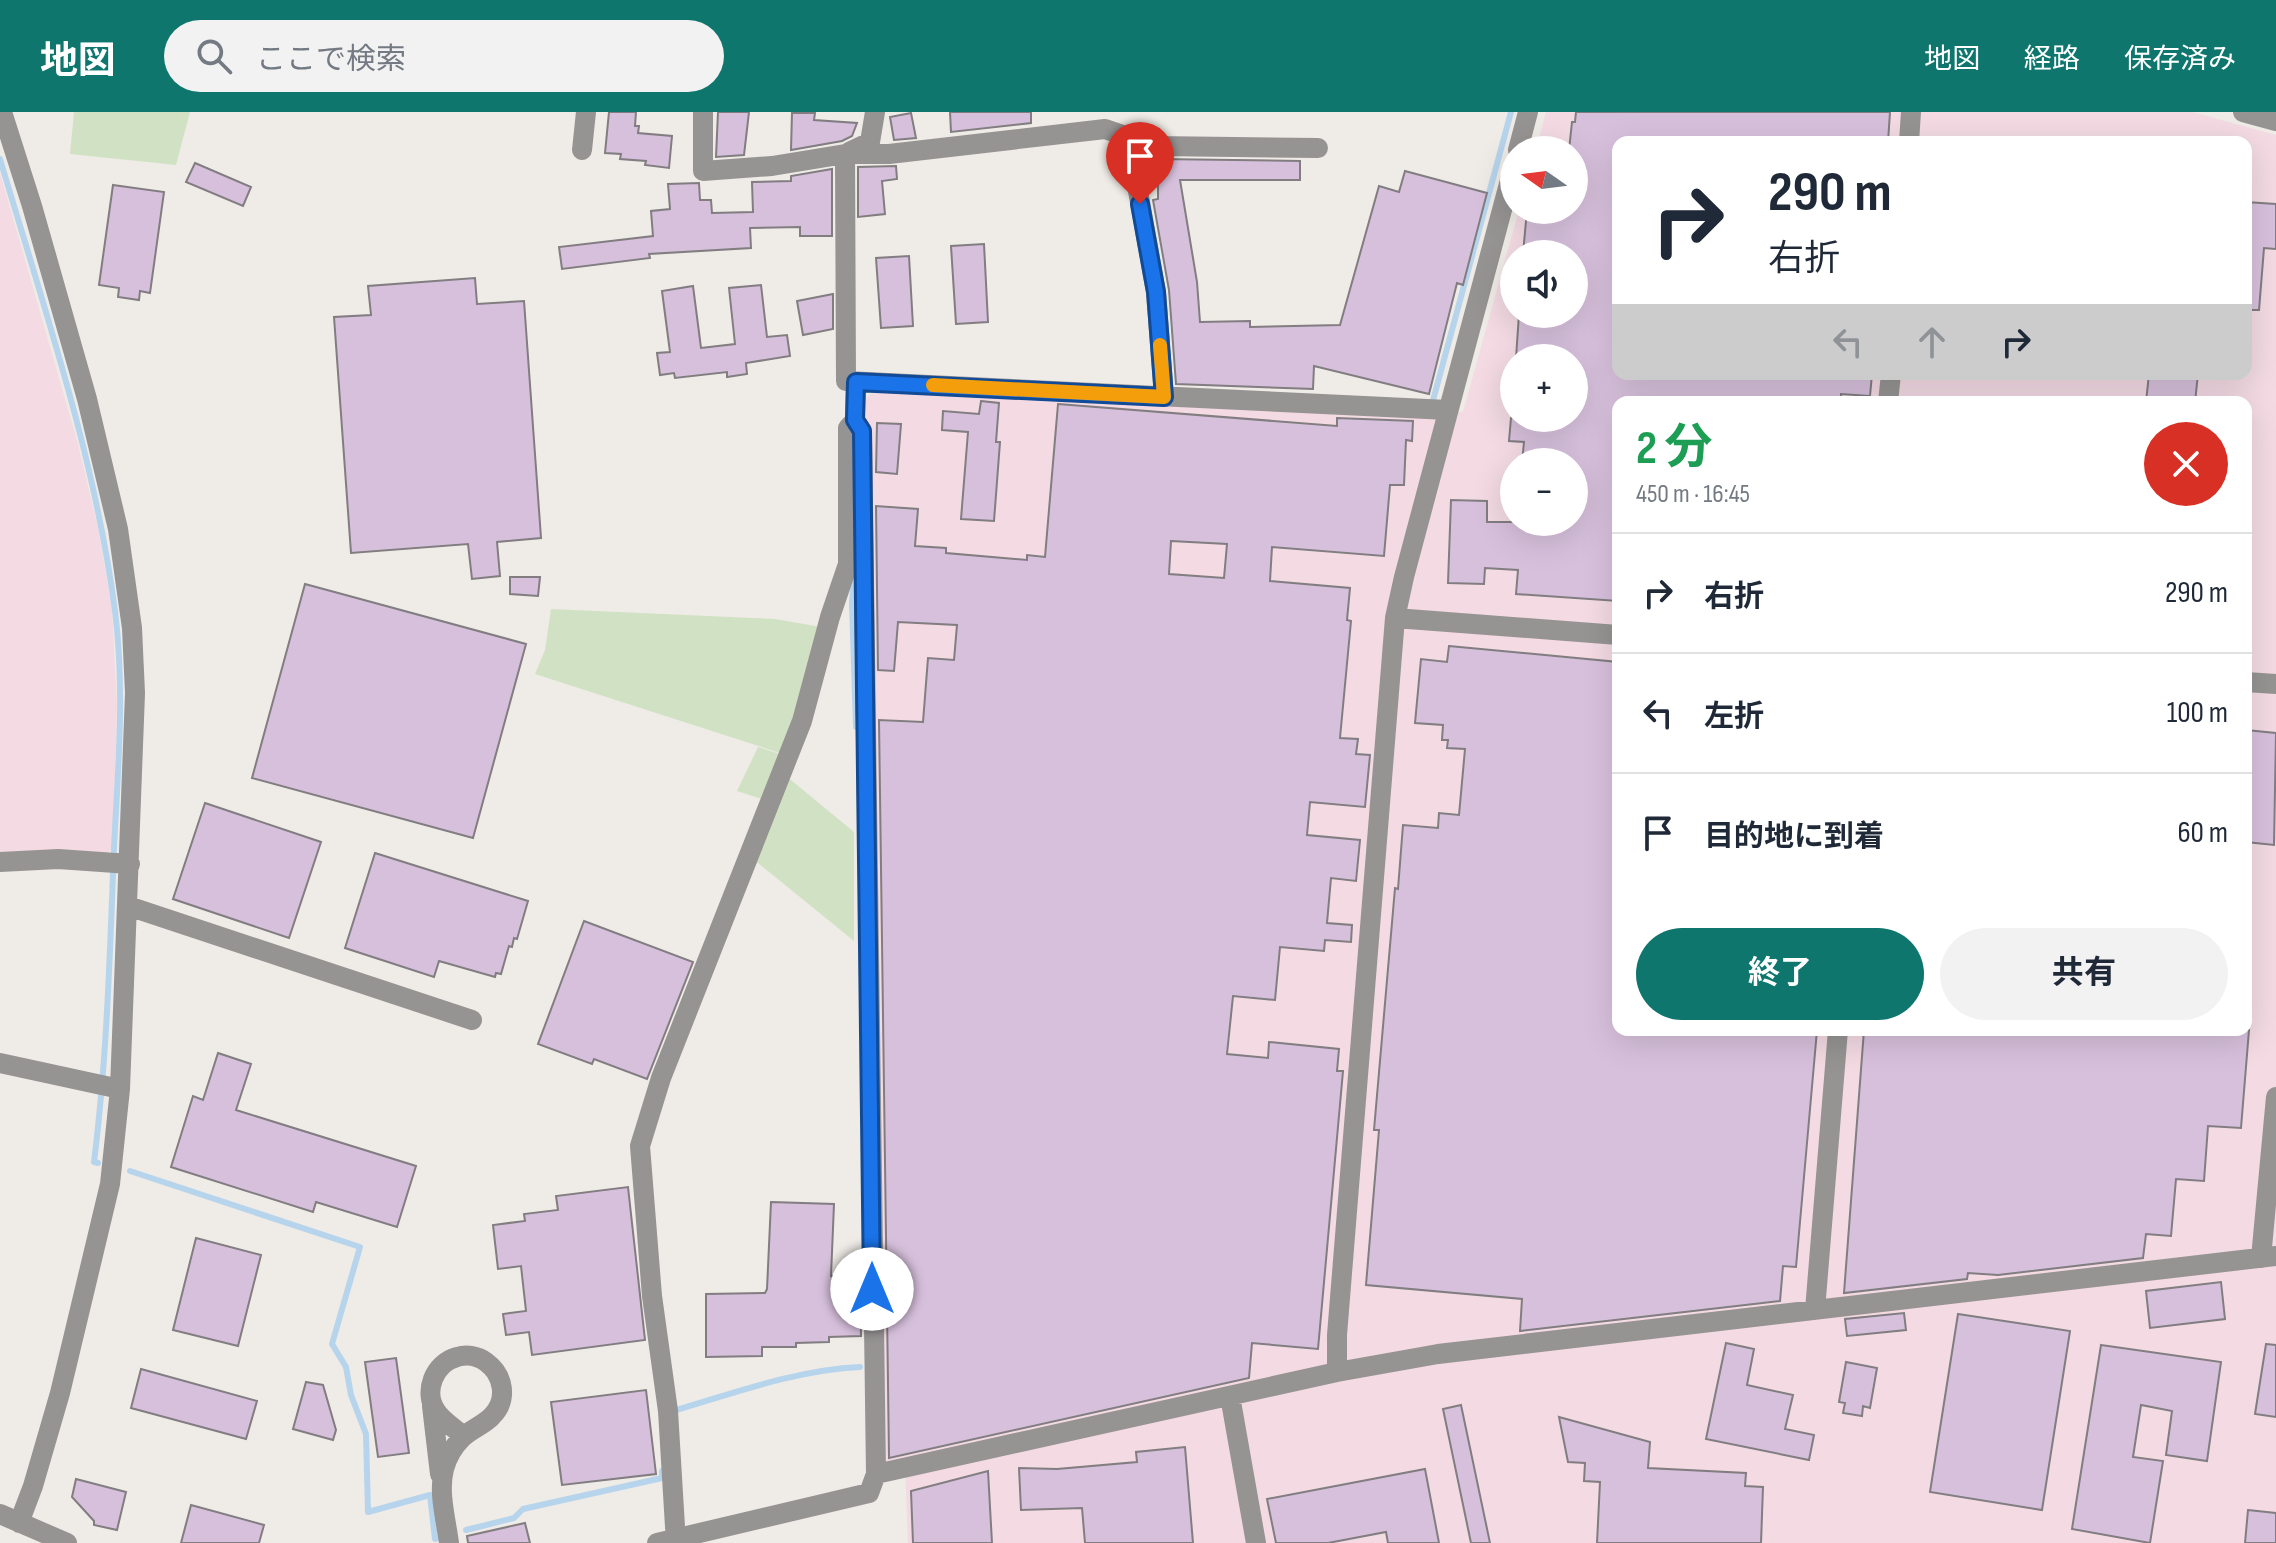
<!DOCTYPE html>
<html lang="ja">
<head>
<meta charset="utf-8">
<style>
  :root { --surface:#fff; --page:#f2f2f3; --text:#1f2937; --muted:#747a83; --line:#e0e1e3; --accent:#0f766e }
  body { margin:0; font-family:"Sofia Sans Condensed","Noto Sans JP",sans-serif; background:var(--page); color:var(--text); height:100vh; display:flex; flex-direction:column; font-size:30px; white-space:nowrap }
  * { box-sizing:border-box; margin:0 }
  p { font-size:26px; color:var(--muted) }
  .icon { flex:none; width:44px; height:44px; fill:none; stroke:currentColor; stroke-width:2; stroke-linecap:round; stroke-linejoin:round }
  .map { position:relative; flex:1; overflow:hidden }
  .sheet { position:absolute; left:1612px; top:284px; width:640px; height:640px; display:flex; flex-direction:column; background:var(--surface); border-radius:16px; box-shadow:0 8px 32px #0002 }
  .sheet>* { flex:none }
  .guide { position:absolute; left:1612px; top:24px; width:640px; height:244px; border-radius:16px; box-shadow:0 8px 32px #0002; background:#fff; color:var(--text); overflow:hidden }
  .needle { width:52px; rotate:284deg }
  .tools { position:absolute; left:1500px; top:24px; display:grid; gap:16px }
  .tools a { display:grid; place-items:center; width:88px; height:88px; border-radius:50%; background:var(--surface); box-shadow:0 8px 32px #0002; font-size:40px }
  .pin { position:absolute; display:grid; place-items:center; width:68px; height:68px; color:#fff; margin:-82px -34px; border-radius:50% 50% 50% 0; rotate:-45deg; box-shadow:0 0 8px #0007 }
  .pin .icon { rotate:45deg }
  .me { position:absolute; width:88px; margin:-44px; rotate:0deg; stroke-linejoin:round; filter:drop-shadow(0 0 6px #0008) }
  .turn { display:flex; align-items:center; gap:28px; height:168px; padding:0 24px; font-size:36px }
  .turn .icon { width:104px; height:104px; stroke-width:2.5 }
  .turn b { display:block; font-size:56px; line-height:68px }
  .lanes { display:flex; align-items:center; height:76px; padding:0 24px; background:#0003; justify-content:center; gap:40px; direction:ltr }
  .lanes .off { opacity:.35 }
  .round { display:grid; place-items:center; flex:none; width:84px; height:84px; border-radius:42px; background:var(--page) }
  .head { display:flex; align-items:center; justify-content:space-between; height:136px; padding:0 24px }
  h1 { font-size:48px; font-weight:700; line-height:60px; color:#1e9e55 }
  .button { display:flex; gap:16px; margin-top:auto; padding:16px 24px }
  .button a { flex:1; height:92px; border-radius:48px; background:var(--accent); color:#fff; font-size:32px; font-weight:700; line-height:92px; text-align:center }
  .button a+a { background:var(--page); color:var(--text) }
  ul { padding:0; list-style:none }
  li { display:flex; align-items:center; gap:24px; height:120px; padding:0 24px; border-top:2px solid var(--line) }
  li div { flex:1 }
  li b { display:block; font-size:30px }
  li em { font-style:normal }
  header { display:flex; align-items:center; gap:48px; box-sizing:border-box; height:112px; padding:0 40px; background:var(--accent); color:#fff }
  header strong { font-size:38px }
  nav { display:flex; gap:44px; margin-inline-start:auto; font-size:28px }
  .search { width:560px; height:72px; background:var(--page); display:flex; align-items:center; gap:20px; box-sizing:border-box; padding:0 28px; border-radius:44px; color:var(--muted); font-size:30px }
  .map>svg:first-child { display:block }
</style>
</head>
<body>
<header>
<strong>地図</strong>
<div class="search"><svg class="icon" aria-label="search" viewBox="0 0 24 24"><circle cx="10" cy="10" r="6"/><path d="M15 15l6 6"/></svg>ここで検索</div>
<nav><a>地図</a><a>経路</a><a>保存済み</a></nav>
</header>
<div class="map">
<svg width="2276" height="1431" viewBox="0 0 2276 1431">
  <rect width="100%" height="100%" fill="#efebe6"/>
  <path fill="#f3dae3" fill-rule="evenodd" d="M1546 0H2192L2276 23V1431H908L905 1351 889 1354 878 1344 866 286 876 277 1463 300 1519 98H1574V38H1536ZM1618 30H2246V262H1618ZM1514 142H1574V202H1514ZM1514 246H1574V306H1514ZM1618 290H2246V918H1618ZM1514 350H1574V410H1514Z
    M0 61 78 332 98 416 112 498 117 594 113 732 108 742 0 743Z"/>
  <path fill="#d1e2c4" d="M74 0H190L176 53 70 42Z
    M551 497 775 507 821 515 783 642 535 562 545 538Z
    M758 635 783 643 765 688 737 679Z
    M785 663 854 720V829L753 747Z"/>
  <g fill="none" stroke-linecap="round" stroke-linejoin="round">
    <path stroke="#b7d4ed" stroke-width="6" d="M0 47C44 196 95 345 115 499 125 577 118 657 114 735 110 840 107 946 94 1050L98 1051
      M1432 292 1511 0
      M854 462 852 491 856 615
      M130 1059 360 1135 332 1232 346 1255 351 1283 366 1322 368 1400 430 1383 435 1427 440 1425
      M673 1299C734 1281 796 1258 860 1255
      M466 1418 514 1406 523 1397 662 1366V1359"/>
  </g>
  <path fill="#d7c0dc" stroke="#817d81" stroke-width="2" fill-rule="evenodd" d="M609 0H636L635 14H639L638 21 672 24 669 56 645 53 646 49 620 47 621 42 605 41Z
    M718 0H749L744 43 716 45Z
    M950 0H1031V11L951 20Z
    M1576 0H1890L1888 30H1618V262H1872L1870 284 1841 282V290H1618V489L1516 482 1518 458 1485 456 1484 472 1448 471 1451 388 1487 389V410H1574V350H1522L1524 330 1509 329 1511 306H1574V246H1516L1519 202H1574V142H1523L1527 98H1574V38H1569L1572 10H1575Z
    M792 1H815L814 8 857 11 852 24 842 29 791 38Z
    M911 1 916 26 894 28 890 5Z
    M1158 47 1300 49V68H1180L1197 170 1200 210 1250 209V215L1340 213 1379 74 1399 80 1405 59 1487 81 1463 173 1457 171 1429 282 1314 254 1313 277 1176 272 1169 178 1153 88 1158 87Z
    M195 51 251 75 243 94 186 70Z
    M896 54 897 67 882 69 885 102 858 105V55Z
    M832 57V124H800V115L750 116 751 136 649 142 650 146 562 157 559 135 653 124 651 99 670 97 668 72 699 71 700 88H711L712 101 753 100 752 70 791 69V64Z
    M113 73 164 80 150 181 140 179 139 188 118 185 119 176 99 173Z
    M2246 90 2276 92V137L2264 136 2259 198H2246Z
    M984 132 988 210 956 212 951 134Z
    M909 144 913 214 881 216 876 146Z
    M475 166 477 192 524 189 541 426 497 430 500 464 472 467 468 432 351 441 334 205 371 203 368 174Z
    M761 173 767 225 787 223 790 244 746 251 747 262 727 265V260L675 266 674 261 660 263 657 241 670 240 662 179 693 174 701 236 735 232 729 176Z
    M833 182V217L803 223 797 189Z
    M2149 262H2198L2195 290H2146Z
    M981 289 999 291 996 330H1000L994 409 961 407 968 320 942 318 943 299 979 302Z
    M1058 292 1337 314V306L1413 309 1412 329 1406 328 1404 373H1390L1384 444 1272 435 1270 469 1350 476 1347 508 1351 509 1340 626 1358 627 1356 642 1370 643 1365 695 1310 690 1307 723 1360 728 1356 769 1331 766 1327 811 1352 813 1351 830 1325 828 1324 839 1280 835 1275 888 1233 884 1227 942 1268 946 1269 930 1339 937 1337 959H1343L1318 1237 1252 1231 1249 1266 889 1346 879 608 923 610 928 546 954 548 957 513 898 510 894 559 878 558 876 394 918 397 915 434 946 436V441L1027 448V443L1045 445ZM1171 429 1227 432 1224 466 1169 462Z
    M877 311 901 312 897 362 876 360Z
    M510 465H540L538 484 510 482Z
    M305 472 526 532 473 726 252 666Z
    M1449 534 1618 550V918H1817L1796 1155 1783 1154 1780 1189 1520 1219 1522 1187 1366 1173 1379 1018H1374L1395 776 1398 777 1403 713 1438 716 1439 701 1459 703 1465 637 1447 636 1448 628H1442L1443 613 1415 611 1421 547 1447 550Z
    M2246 618 2276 621 2274 733 2246 730Z
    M205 691 321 730 289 826 173 787Z
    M375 741 528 789 517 827 514 826 512 835 509 834 501 862 496 861 495 865 439 849 434 865 345 836Z
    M584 809 693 850 647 967 594 947 592 952 538 932Z
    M1864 918H2249L2241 1016 2208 1014 2204 1069 2176 1067 2171 1124 2146 1122 2143 1146 1998 1163 1968 1161 1967 1167 1844 1181Z
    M218 941 251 952 236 998 416 1054 397 1115 316 1090 313 1100 171 1055 193 984 203 988Z
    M628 1075 645 1228 532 1243 529 1220 506 1223 503 1202 526 1199 521 1154 498 1157 493 1113 525 1109 524 1102 558 1098 556 1084Z
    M771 1090 834 1092 831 1164H860L861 1224 829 1225V1230L796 1231V1235H762V1244L706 1245V1182L765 1181 767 1177Z
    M196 1126 261 1143 238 1234 173 1218Z
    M2221 1170 2225 1207 2150 1216 2146 1179Z
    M1904 1201 1906 1218 1847 1224 1845 1207Z
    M1958 1202 2070 1219 2042 1398 1930 1380Z
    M1726 1231 1754 1237 1747 1273 1793 1283 1785 1317 1814 1323 1809 1348 1706 1327Z
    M2266 1232 2276 1233V1305L2255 1302Z
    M2101 1233 2221 1250 2207 1349 2166 1343 2172 1299 2141 1293 2133 1345 2163 1349 2150 1431 2072 1417Z
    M396 1246 409 1341 378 1345 365 1250Z
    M1846 1250 1877 1256 1870 1296 1863 1294 1862 1304 1843 1301 1845 1291 1839 1290Z
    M141 1257 257 1289 246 1327 131 1296Z
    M306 1270 323 1273 336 1318 333 1328 293 1317Z
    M646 1278 656 1362 562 1373 551 1290Z
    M1461 1293 1490 1431H1471L1443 1297Z
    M1559 1305 1650 1330 1648 1356 1746 1361 1745 1374 1763 1375 1761 1431H1597L1600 1370 1584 1369 1585 1351 1568 1350Z
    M1185 1335 1193 1431H1085L1082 1396 1021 1398 1019 1356 1057 1357 1137 1350 1136 1340Z
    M1425 1357 1439 1431H1388L1386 1420 1328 1431H1276L1267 1387Z
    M988 1359 992 1431H913L911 1379Z
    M76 1367 126 1380 117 1418 94 1413V1409L72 1385Z
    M191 1393 264 1413 259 1431H181Z
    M2248 1398 2276 1401V1431H2245Z
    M525 1411 530 1431H468L467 1424Z"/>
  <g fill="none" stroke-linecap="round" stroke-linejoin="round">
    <path stroke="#969393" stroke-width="20" d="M2 0 32 94 87 287 118 417 132 516 135 581 120 977 110 1072 60 1281 33 1374 19 1411
      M703 0V59L772 54 845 42H889L1105 17 1155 34 1318 36
      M2243 0 2276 9
      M1132 27 1130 34 1156 180 1164 285
      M1909 30 1911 0
      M582 38 586 0
      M1518 38 1528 0
      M849 40 870 30 875 0
      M845 42 846 269 1448 298
      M856 270 855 308 862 319 876 1362
      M1888 290 1891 262
      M1395 506 1618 523
      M2246 570 2276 572
      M0 750 58 747 130 752
      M128 794 472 908
      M0 951 120 977
      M2261 1146 2276 985
      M1815 1198 1838 918
      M1337 1260V1223L1395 506 1404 465 1514 53
      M1230 1284 1256 1431
      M432 1294 440 1362
      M0 1402 67 1431
      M449 1431C446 1408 438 1380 444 1357 447 1346 454 1334 462 1326 471 1317 484 1313 492 1304 508 1288 504 1263 486 1250 478 1244 467 1242 457 1245 434 1251 423 1280 436 1299 442 1309 455 1316 463 1324
      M657 1431 869 1381 876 1362 1337 1260 1438 1242 2276 1144
      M676 1431 668 1299 652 1184 640 1034 661 966 802 609 830 505 848 452V316L855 308"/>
  </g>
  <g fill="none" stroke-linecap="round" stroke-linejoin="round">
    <g stroke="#114b97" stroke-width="20">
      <path id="route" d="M872 1177 862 319 855 308 856 270 1164 285 1156 180 1140 92"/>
    </g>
    <use href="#route" stroke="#1a73e8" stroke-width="14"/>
    <path stroke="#f59e0b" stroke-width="14" d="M933 273 1164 285 1160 233"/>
  </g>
</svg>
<div class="tools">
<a><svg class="needle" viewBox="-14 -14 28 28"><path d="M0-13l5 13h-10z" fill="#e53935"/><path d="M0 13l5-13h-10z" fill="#747a83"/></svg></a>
<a><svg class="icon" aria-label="sound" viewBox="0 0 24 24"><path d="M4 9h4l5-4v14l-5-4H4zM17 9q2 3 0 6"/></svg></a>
<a>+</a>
<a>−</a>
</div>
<div class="pin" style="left:1140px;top:92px;background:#d93025"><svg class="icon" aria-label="arrive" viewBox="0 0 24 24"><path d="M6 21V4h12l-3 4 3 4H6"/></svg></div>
<svg class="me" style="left:872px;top:1177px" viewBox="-20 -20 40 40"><circle r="19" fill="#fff"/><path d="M0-13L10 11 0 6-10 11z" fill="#1a73e8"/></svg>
<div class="guide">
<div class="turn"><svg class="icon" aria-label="right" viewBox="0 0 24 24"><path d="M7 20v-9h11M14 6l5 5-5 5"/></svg><div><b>290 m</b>右折</div></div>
<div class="lanes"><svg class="icon off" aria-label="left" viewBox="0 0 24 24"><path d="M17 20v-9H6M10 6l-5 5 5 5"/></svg><svg class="icon off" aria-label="ahead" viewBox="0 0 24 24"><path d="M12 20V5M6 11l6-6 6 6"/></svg><svg class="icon" aria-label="right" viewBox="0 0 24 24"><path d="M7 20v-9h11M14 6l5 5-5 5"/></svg></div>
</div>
<section class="sheet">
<div class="head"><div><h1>2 分</h1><p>450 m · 16:45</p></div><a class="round" style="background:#d93025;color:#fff"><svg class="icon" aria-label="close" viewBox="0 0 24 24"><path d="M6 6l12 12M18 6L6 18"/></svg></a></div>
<ul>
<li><svg class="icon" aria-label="right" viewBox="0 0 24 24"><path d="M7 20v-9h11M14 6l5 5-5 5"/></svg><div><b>右折</b></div><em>290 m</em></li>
<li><svg class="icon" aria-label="left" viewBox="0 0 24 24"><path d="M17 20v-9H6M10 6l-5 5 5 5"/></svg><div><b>左折</b></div><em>100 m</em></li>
<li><svg class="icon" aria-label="arrive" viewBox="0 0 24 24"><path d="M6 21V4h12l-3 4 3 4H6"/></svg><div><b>目的地に到着</b></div><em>60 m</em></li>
</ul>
<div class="button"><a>終了</a><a>共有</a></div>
</section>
</div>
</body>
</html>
